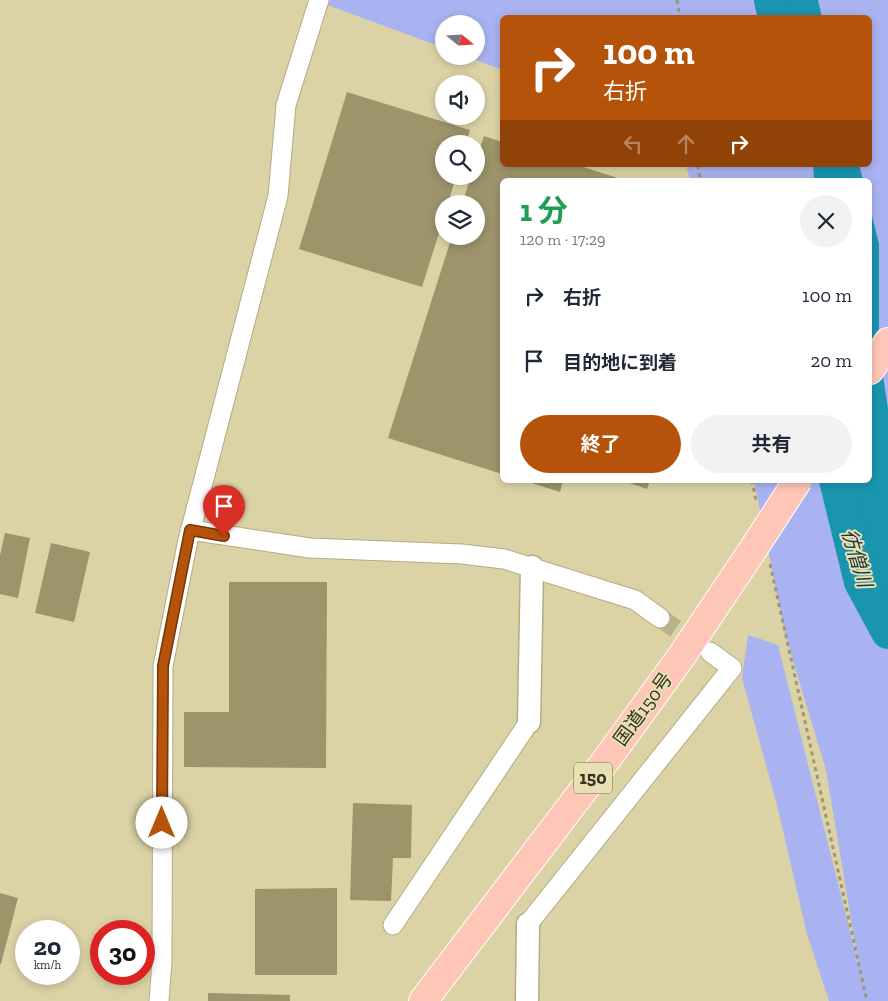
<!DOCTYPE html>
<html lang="ja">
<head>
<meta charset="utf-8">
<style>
  :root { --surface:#fff; --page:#f2f2f3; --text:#1f2937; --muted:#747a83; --accent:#b45309 }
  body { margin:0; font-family:"Zilla Slab","Noto Sans JP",serif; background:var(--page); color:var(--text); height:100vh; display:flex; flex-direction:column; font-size:19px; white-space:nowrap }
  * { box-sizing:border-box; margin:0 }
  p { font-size:16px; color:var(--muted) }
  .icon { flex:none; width:28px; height:28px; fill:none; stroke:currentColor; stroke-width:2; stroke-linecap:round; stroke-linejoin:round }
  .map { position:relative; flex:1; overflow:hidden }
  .panel { position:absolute; left:500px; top:178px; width:372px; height:305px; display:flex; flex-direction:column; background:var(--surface); border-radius:8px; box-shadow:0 2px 8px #0003 }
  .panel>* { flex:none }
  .top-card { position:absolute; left:500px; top:15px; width:372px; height:152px; border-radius:8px; box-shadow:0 2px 8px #0003; background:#b45309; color:#fff; overflow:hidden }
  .needle { width:32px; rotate:108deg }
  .fabs { position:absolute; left:435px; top:15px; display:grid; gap:10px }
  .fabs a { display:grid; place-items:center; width:50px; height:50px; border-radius:50%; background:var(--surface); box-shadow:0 2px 8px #0003; font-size:25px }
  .speed { position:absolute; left:15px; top:920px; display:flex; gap:10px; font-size:25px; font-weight:700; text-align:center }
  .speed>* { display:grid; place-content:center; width:65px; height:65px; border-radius:50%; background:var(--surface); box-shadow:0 2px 8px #0003; line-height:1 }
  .speed small { font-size:12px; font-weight:400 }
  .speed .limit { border:8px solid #d22; background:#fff; color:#111 }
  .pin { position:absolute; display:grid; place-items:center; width:42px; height:42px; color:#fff; margin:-51px -21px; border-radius:50% 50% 50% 0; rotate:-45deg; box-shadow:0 0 5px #0007 }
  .pin .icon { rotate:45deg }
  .me { position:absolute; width:55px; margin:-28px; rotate:0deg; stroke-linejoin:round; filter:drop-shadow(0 0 4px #0008) }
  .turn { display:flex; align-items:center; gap:18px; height:105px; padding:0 20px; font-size:22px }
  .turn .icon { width:65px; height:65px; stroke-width:2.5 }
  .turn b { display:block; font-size:35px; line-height:42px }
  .lanes { display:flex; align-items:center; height:48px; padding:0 20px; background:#0003; justify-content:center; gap:25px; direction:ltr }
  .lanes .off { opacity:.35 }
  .round { display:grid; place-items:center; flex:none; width:52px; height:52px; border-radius:26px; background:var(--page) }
  .summary { display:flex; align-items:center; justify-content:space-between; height:85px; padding:0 20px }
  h1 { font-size:30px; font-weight:700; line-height:38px; color:#1e9e55 }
  .button { display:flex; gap:10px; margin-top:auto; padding:10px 20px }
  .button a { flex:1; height:58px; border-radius:30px; background:var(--accent); color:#fff; font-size:20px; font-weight:700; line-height:58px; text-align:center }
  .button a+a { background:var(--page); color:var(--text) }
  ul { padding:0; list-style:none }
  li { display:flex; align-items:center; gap:15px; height:65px; padding:0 20px }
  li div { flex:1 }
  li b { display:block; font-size:19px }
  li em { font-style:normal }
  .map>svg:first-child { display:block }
</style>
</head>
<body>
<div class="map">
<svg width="888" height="1001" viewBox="0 0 888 1001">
  <rect width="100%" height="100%" fill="#dbd2a6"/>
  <path fill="#a9b3f1" d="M314 0H888V1001H829L807 934 777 805 742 678 748 635 778 645 859 967 826 770 785 634 754 480H870V180H690L686 165H870V18H502V70L466 56H476V24H444V48Z"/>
  <path fill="#1995af" d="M776 0H818L822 17H780Z
    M813 165H859L863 180H814Z
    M870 208 879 244V349L888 409V625L840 480H870Z"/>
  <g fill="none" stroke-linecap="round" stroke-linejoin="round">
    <path stroke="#1995af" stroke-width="5.5" d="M869 596 888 603"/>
    <path stroke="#1995af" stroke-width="34" d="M771 0 775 18
      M836 480 861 582 888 632"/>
  </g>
  <path fill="#9d946b" d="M347 92 470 130 466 144H444V176H456L448 204H444V217L422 287 299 249Z
    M484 136 502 142V165H577L624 180H502V474L388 438 452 236H476V204H462L471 176H476V160Z
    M522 480H563L560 492Z
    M621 480H650L647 489Z
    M5 533 30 538 18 598 0 594V555Z
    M51 543 90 552 74 622 35 613Z
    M229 582H327L326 768 184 767V712H229Z
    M353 803 412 805 411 858H393L391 901 350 900Z
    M337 888V975H255V889Z
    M0 893 18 898 1 964H0Z
    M208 993 290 995V1001H208Z"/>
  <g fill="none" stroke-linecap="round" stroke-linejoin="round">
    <path stroke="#bab28b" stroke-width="19" stroke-dasharray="19 9" stroke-linecap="butt" d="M660 618 702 647"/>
    <g stroke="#b4ab81" stroke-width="21">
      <path id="minor" d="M190 530 310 548 462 554 504 559 635 600 660 618
        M528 924 732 668 710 652
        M393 925 529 722
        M159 1001 162 961 163 666 188 540 278 196 286 105 319 0"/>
    </g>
    <g stroke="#b4ab81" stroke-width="25">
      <path id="tertiary" d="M529 722 532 567
        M527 1001 528 924"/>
    </g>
    <g stroke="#fff" stroke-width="30">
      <path id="trunk" d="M870 370 888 342
        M423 1001 604 763 681 657 754 548"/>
    </g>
    <path stroke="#9e9775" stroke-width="3" stroke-dasharray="4 4" stroke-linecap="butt" d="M677 0 680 18
      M698 165 700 180
      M752 480 756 501
      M770 564 867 1001"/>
    <use href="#minor" stroke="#fff" stroke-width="19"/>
    <use href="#tertiary" stroke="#fff" stroke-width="22"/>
    <use href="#trunk" stroke="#fec6b6" stroke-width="28"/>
    <g stroke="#fff" stroke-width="30" stroke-linecap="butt">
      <path id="trunk-bridge" d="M754 548 798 480"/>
    </g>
    <use href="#trunk-bridge" stroke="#fec6b6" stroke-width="28"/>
  </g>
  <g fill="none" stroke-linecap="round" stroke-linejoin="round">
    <g stroke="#753606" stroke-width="12">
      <path id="route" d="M162 823 163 666 188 540 190 530 224 536"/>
    </g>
    <use href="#route" stroke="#b45309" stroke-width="9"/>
  </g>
  <g text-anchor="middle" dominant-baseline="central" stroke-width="4" stroke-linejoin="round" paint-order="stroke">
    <rect fill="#e8dfb3" stroke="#6b664d" stroke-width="1" x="574" y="762.5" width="38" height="31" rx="4"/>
    <g font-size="18" font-weight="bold" fill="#363221">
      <text x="593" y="778">150</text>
    </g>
    <g font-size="19" fill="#363221" stroke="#e8dfb3">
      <text transform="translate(643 709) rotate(-54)">国道150号</text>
    </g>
    <g font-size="20" font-style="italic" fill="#1e373d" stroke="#e8dfb3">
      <text transform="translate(857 558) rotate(73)">彷僧川</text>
    </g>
  </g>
</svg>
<div class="fabs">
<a><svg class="needle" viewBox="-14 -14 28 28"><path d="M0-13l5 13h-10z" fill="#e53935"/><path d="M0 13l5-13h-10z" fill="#747a83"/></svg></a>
<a><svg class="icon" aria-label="sound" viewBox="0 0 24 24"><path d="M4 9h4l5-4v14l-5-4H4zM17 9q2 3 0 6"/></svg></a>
<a><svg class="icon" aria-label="search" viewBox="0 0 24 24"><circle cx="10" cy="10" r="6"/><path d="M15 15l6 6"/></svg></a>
<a><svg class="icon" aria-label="layers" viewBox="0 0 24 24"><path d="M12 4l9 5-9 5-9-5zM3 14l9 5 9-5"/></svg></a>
</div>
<div class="speed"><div>20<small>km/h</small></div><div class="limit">30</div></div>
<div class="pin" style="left:224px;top:536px;background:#d93025"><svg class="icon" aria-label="arrive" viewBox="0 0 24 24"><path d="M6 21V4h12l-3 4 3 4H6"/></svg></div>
<svg class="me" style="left:162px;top:823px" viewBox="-20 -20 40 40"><circle r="19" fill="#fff"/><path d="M0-13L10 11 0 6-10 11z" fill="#b45309"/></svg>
<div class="top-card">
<div class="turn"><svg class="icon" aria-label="right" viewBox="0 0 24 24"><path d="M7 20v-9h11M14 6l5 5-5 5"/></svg><div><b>100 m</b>右折</div></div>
<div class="lanes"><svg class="icon off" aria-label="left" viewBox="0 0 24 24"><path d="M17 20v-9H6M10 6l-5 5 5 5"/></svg><svg class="icon off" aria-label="ahead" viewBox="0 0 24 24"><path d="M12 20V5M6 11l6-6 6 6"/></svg><svg class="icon" aria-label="right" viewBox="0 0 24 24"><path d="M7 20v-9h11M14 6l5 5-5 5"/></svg></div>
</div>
<section class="panel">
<div class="summary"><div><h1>1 分</h1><p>120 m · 17:29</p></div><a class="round"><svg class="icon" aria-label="close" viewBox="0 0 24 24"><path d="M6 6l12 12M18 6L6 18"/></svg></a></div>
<ul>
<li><svg class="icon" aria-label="right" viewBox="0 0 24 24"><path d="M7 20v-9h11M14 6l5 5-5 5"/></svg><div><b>右折</b></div><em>100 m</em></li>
<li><svg class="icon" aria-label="arrive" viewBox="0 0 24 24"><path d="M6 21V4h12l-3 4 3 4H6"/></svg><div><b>目的地に到着</b></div><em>20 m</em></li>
</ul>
<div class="button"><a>終了</a><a>共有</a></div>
</section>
</div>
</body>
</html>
